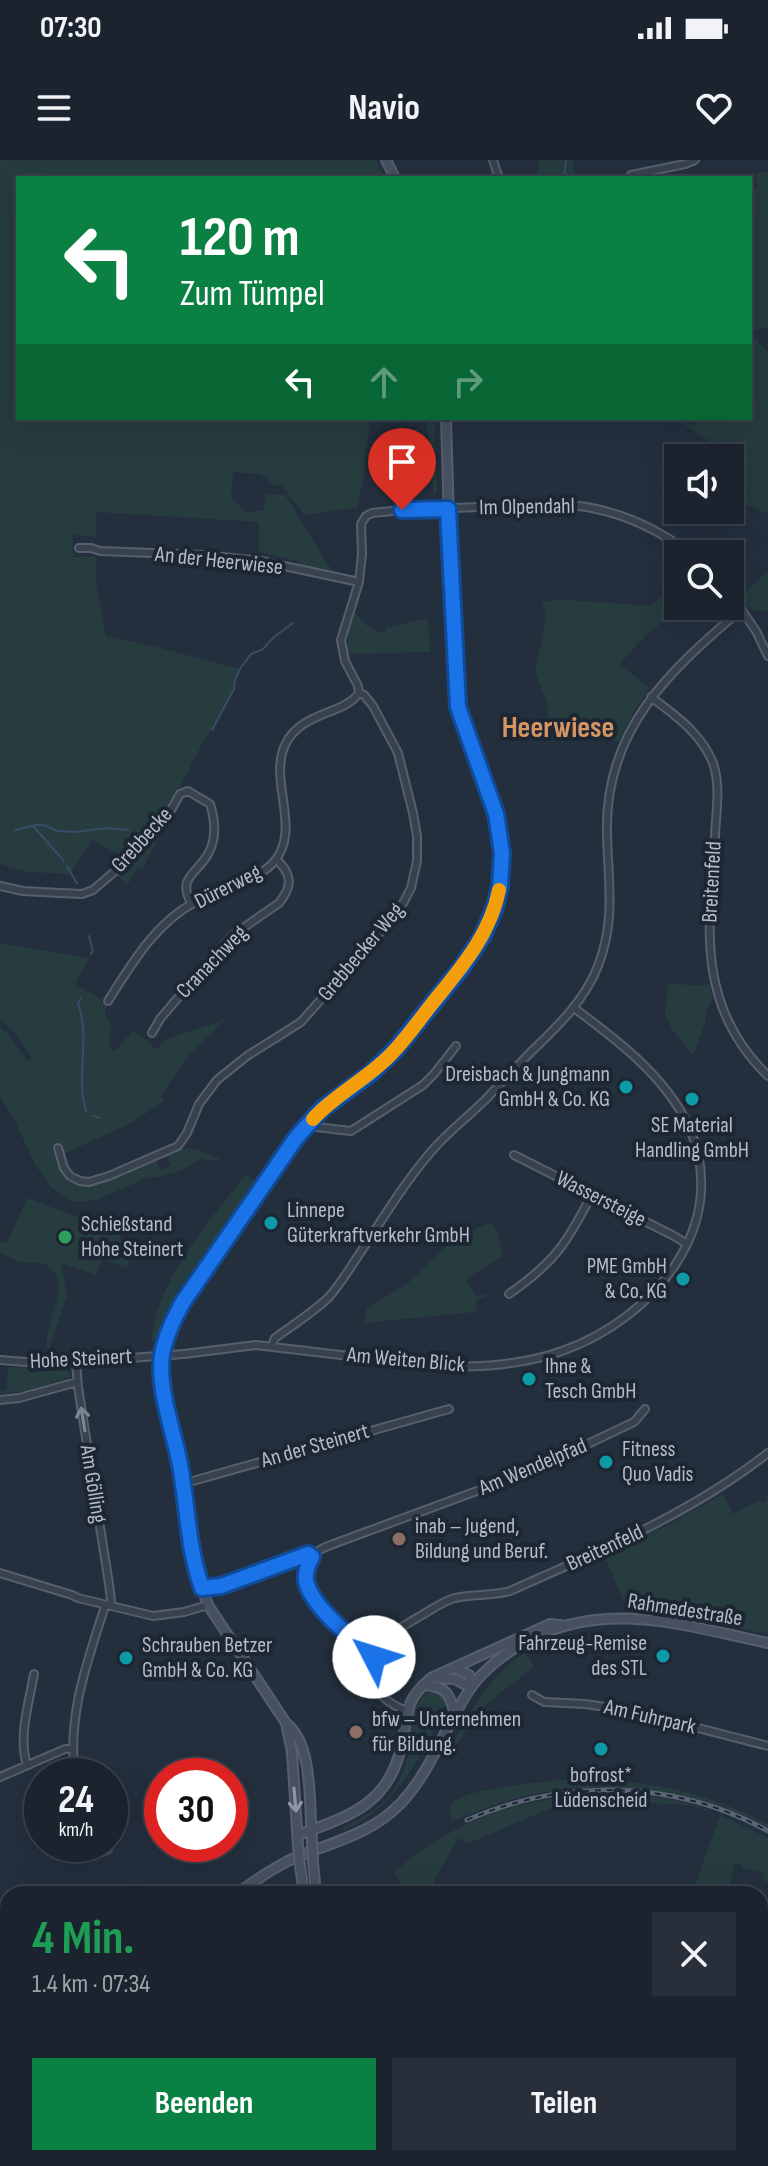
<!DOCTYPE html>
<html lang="de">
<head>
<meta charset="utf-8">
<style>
  :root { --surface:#1b232e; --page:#282f3a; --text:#f1f3f6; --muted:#a0a4aa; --line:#39404a; --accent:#0b8043 }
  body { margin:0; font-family:"Sofia Sans Condensed",sans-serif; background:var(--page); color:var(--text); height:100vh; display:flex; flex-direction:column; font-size:30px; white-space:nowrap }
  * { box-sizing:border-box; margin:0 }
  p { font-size:26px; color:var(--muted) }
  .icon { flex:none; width:44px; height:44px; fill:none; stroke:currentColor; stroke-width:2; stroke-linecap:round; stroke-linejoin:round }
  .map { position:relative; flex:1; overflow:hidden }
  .drawer { position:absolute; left:0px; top:1726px; width:768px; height:280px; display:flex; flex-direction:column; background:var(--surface); border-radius:24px 24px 0 0; box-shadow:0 8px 32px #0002,0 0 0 2px var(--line) }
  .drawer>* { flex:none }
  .top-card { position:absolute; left:16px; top:16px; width:736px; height:244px; border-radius:0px; box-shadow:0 8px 32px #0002,0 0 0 2px var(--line); background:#0b8043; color:#fff; overflow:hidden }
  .fabs { position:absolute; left:664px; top:284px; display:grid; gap:16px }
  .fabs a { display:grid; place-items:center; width:80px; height:80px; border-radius:0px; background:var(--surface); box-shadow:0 8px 32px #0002,0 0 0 2px var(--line); font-size:40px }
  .speed { position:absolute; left:24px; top:1598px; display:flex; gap:16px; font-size:40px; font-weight:700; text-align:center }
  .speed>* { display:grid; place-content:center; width:104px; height:104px; border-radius:50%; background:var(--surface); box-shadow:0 8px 32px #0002,0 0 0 2px var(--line); line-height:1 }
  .speed small { font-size:20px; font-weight:400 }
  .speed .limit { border:12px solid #d22; background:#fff; color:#111 }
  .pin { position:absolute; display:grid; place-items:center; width:68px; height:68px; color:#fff; margin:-82px -34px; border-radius:50% 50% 50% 0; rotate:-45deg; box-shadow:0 0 8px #0007 }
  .pin .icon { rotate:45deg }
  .me { position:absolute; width:88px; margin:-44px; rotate:310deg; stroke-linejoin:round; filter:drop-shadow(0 0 6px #0008) }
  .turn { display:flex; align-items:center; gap:28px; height:168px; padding:0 32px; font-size:36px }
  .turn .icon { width:104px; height:104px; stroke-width:2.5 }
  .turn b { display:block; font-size:56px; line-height:68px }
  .lanes { display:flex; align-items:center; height:76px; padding:0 32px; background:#0003; justify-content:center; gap:40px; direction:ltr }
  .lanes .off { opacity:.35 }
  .round { display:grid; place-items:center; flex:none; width:84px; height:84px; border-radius:0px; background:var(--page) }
  .headline { display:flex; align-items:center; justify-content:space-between; height:136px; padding:0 32px }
  h1 { font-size:48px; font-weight:700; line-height:60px; color:#1e9e55 }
  .action { display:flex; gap:16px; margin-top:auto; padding:16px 32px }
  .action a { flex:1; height:92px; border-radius:0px; background:var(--accent); color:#fff; font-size:32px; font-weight:700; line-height:92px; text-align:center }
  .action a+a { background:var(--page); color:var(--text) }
  .status { display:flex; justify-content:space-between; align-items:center; height:56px; padding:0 40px; background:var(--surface); direction:ltr }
  .status svg { height:22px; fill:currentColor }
  header { display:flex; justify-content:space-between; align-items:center; height:104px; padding:0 32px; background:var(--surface); font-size:36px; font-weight:700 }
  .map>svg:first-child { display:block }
</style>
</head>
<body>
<div class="status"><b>07:30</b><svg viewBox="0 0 49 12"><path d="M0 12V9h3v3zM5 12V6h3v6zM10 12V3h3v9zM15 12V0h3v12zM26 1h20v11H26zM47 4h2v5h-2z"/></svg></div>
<header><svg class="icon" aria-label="menu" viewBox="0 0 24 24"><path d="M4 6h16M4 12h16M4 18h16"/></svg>Navio<svg class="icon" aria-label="heart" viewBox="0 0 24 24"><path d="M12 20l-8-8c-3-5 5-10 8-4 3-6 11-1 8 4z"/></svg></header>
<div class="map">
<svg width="768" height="2006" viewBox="0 0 768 2006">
  <rect width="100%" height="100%" fill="#242f3e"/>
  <path fill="#263c3f" d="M0 0H376L385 18H18V258H370L364 313 357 348 304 355 283 326 274 325 260 314 233 312 231 340H235L244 351 251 352 264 350 266 334 285 335C303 361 316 389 335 414L299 406 298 401 259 392V362L96 352V377L73 375V397L96 396V423L106 476 153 486 240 509 235 520 233 529 217 561 205 578 163 661 137 674 133 679 135 681 126 698 92 680 70 714 28 712 0 704Z
    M539 0H573L575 18H538Z
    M768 12V167L753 171 750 169V31L759 28 755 13Z
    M750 173 768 192V354L730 338 741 312 740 302 679 261 693 265 699 258H750Z
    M426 258H434L437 325V331L434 336Z
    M768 411V451L752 450 738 432 745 431Z
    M678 420 679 446 637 484 620 504 650 528 633 553 619 581 578 577 550 578 547 542 535 513 546 457 542 441 569 440 650 446Z
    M355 452 368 467 386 474V468L428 458 430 492 348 494V474Z
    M162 671 142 710 137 708 128 724 114 714 130 702 140 686 144 689 153 679 156 680Z
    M0 783 89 798 75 824 106 842 105 855 111 861 109 886 115 891 133 870 157 890 166 879 224 860 185 900 160 937 165 941 131 963 61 995 62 1010 86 1024 113 1018 155 999 160 1010 171 1005 166 994C191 985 201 989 223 1001L200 999 181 1011 158 1017H149L99 1039 80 1042 70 1040 51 1027 36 1006 12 955 0 937V867L9 875 28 901 32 898 13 871 0 859Z
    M668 823 700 826 709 824 713 839 706 850 705 863 693 896 674 872 665 856Z
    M246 1014 255 1022 251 1030 176 1133 156 1179 151 1183C153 1173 154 1162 157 1152 172 1103 215 1054 246 1014Z
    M27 1038 121 1073 119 1079 135 1086 127 1106 129 1109 102 1099 96 1115 61 1103 67 1136 48 1190C40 1165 75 1127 48 1106 43 1102 36 1104 30 1103 19 1103 9 1097 0 1093V1081L7 1083Z
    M490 1062 497 1072 503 1096 466 1119 477 1137 486 1134 487 1136 477 1139 475 1152 364 1163 367 1148 408 1123 451 1081Z
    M9 1207 64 1209 69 1212 71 1217 26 1231 0 1234V1230H6Z
    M765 1333 768 1338V1474L673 1454 626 1448 604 1394 670 1364 723 1334 733 1354 760 1340 762 1343 766 1342Z
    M526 1492 534 1507 491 1540 477 1555 438 1611C466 1564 478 1524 526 1492Z
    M430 1531C438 1531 445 1536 446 1545 422 1596 397 1647 343 1671L344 1667C360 1658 378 1650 390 1635 399 1623 405 1609 408 1595 413 1573 408 1545 430 1531Z
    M595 1617C614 1621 632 1622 651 1625 692 1631 731 1645 768 1664V1668C671 1617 551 1613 452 1662 451 1656 448 1649 452 1644 467 1625 569 1620 595 1617Z
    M598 1634C637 1634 677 1636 713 1652L688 1645 614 1641 553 1647 469 1683 459 1678 437 1714 430 1734H409L393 1712C413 1697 434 1682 455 1670 497 1647 551 1636 598 1634Z
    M720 1655 768 1678V1722L762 1720 765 1713 744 1709 740 1704 735 1703 728 1734H692Z"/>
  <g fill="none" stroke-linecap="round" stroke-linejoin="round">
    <path stroke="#394c67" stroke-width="2" d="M564 18 566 0
      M212 570 234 529 235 520 240 509 251 494 263 489 274 477 293 463
      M33 666 64 701
      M15 670 36 665H44L58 671 75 672 106 668 128 670
      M67 706 77 723
      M89 776 93 791 91 794
      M81 838 78 843C91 879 75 915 86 951
      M93 956 100 958"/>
    <g stroke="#565f6c" stroke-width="10">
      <path id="street" d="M493 0 499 18
        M632 18 631 15 685 4 695 0
        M79 388H91L100 391 203 395 261 401 359 422
        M730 433 756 471 768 496
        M651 537C676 556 701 573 713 603 721 626 716 653 715 676 708 767 696 846 768 916
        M0 726 23 731 60 733 82 734 93 730 128 700 141 676 163 664 180 634 188 631 210 644C215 659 217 679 208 694 197 714 176 718 192 744
        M108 841C132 803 156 762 197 741 219 730 256 721 273 703 303 670 268 622 285 585 301 551 344 555 359 533
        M152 873 160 859 210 800 233 775 279 743C293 726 292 714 276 699
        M307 966 351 971 423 925 434 914 456 886
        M58 988 64 1008 70 1016 80 1021 89 1022 109 1016 178 986 187 973 199 944 217 920 247 896 301 862 399 751 411 728 417 701V676L413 653 398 593 373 546 364 535 359 533 358 526 345 501 341 480 359 422 362 394 361 364 366 356 372 353 402 350 551 344C602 344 650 363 691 394
        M514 995 674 1076 687 1084
        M509 1134C555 1102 567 1083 592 1034
        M272 1185 275 1178C293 1165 312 1153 328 1138 340 1125 350 1108 360 1093 384 1057 407 1018 437 985 452 969 470 955 486 939 501 923 516 907 532 891 558 866 585 840 598 806 616 760 608 721 607 674 604 570 669 511 742 449
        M0 1200 39 1203 76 1202 184 1194 256 1185 442 1207C482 1207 523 1205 562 1191 653 1159 734 1064 688 965 665 916 616 879 574 848
        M76 1202 78 1227 109 1424 111 1440 109 1446
        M0 1240 19 1238 77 1222
        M182 1324 449 1249
        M0 1413 72 1435 78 1438 153 1456 184 1452 208 1445
        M202 1428 221 1426 305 1394 312 1397
        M375 1494C349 1479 286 1429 313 1395 318 1389 328 1386 336 1383L531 1311 634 1262 645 1249
        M532 1535 544 1542 585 1544 632 1551 768 1586
        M407 1551C388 1544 375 1534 373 1512 370 1481 400 1468 422 1455 433 1449 443 1441 455 1438 473 1434 492 1436 510 1431 600 1391 690 1354 768 1293
        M27 1605C18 1577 29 1543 34 1514
        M75 1616C67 1555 87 1503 105 1446
        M0 1617 65 1589H72
        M96 1684V1689L102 1692 108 1689 110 1684
        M0 1799 8 1800
        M760 1881 768 1888
        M0 1896 8 1889
        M760 1936 768 1927
        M0 1970 8 1969
        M656 1998 663 2006
        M93 2006 105 1998
        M282 2006 296 1998
        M629 2006 650 1998
        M700 2006 707 1998"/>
    </g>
    <g stroke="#565f6c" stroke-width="12">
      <path id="secondary" d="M386 0 395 18
        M454 1508 469 1515 473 1525
        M436 1518 455 1519 471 1528
        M423 1525C446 1526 450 1534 455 1555
        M287 1564C314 1586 309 1648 312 1681
        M298 1675C350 1656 390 1644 402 1583 409 1552 404 1541 431 1518L550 1464 561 1465
        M298 1686 292 1592 286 1563 208 1445 196 1411 189 1384 180 1306 168 1255 163 1214 162 1195 175 1157 183 1142 296 978 326 946 371 913 390 896 462 807 487 766 498 737 503 705 496 654 458 547 450 393 446 258
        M313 1702 316 1734
        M300 1706 304 1734
        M237 1734C253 1722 270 1710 288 1701 327 1683 370 1676 401 1643 432 1610 445 1566 470 1529 483 1510 505 1493 525 1482 605 1438 685 1466 768 1483
        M0 1809H8
        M415 1998 418 2006"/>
    </g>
    <use href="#street" stroke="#38414e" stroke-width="6"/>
    <use href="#secondary" stroke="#465061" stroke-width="8"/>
    <g stroke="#5a6575" stroke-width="5">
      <path id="rail" d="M467 1660C564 1618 674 1619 768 1671
        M0 1943 8 1942"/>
    </g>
    <use href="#rail" stroke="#1d2633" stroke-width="2" stroke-dasharray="6" stroke-linecap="butt"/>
    <g stroke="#565f6c" stroke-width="12" stroke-linecap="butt">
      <path id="secondary-bridge" d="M312 1681 313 1702
        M298 1686 300 1706"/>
    </g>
    <use href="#secondary-bridge" stroke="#465061" stroke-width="8"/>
  </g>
  <defs><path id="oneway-shaft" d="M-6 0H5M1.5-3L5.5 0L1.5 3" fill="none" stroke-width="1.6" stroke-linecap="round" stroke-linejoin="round" transform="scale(2)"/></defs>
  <use stroke="#7c8592" href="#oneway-shaft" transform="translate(83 1259) rotate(-99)"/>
  <use stroke="#8e96a5" href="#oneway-shaft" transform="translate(295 1640) rotate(85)"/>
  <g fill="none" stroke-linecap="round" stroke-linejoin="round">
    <g stroke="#114b97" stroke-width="20">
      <path id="route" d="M374 1497 375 1494C353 1481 312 1447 306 1421 305 1412 308 1404 312 1397L308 1394 221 1426 202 1428C187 1384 188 1349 180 1305 174 1272 157 1228 162 1195 165 1177 174 1158 183 1142L296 978 322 949 371 913 396 889 462 807 482 777 494 750 500 727 502 693 496 654 458 547 448 349 402 350"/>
    </g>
    <use href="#route" stroke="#1a73e8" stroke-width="14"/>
    <path stroke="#f59e0b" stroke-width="14" d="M313 959C334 936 361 922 384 901 402 885 416 864 431 845 459 810 490 776 499 730"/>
  </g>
  <g fill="#0f9aa8" stroke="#1d2633" stroke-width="3">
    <circle cx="626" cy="927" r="8"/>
    <circle cx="692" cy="939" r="8"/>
    <circle cx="271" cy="1063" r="8"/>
    <circle cx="683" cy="1119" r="8"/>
    <circle cx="529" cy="1219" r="8"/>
    <circle cx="606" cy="1302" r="8"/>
    <circle cx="663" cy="1496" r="8"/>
    <circle cx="126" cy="1498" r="8"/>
    <circle cx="601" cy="1589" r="8"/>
  </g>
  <circle fill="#2e9e5b" stroke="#1d2633" stroke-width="3" cx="65" cy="1077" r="8"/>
  <g fill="#8d6e63" stroke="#1d2633" stroke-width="3">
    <circle cx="399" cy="1379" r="8"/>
    <circle cx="356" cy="1572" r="8"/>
  </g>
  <g text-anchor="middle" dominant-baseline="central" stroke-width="8" stroke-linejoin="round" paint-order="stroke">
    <g font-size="22" fill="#b4bcc9" stroke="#1d2633">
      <text transform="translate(527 347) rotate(-1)">Im Olpendahl</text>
      <text transform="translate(219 401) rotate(6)">An der Heerwiese</text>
      <text transform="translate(142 680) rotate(-48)">Grebbecke</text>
      <text transform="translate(712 722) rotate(-87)">Breitenfeld</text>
      <text transform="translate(228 727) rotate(-27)">Dürerweg</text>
      <text transform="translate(361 792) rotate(-50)">Grebbecker Weg</text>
      <text transform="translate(212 802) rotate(-46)">Cranachweg</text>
      <text transform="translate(601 1039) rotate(27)">Wassersteige</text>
      <text transform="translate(81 1199) rotate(-3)">Hohe Steinert</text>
      <text transform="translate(406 1200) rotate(5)">Am Weiten Blick</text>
      <text transform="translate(315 1286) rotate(-16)">An der Steinert</text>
      <text transform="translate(533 1307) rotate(-23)">Am Wendelpfad</text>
      <text transform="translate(93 1324) rotate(81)">Am Gölling</text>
      <text transform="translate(605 1388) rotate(-25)">Breitenfeld</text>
      <text transform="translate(685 1450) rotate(9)">Rahmedestraße</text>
      <text transform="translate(650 1557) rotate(13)">Am Fuhrpark</text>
    </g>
    <g font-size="22" fill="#b4bcc9" stroke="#1d2633" text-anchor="start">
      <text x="610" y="914" text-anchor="end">Dreisbach &amp; Jungmann<tspan x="610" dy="25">GmbH &amp; Co. KG</tspan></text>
      <text x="692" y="965" text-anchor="middle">SE Material<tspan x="692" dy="25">Handling GmbH</tspan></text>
      <text x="287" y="1050">Linnepe<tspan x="287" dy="25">Güterkraftverkehr GmbH</tspan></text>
      <text x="81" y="1064">Schießstand<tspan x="81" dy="25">Hohe Steinert</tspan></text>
      <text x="667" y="1106" text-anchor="end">PME GmbH<tspan x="667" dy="25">&amp; Co. KG</tspan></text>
      <text x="545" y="1206">Ihne &amp;<tspan x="545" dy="25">Tesch GmbH</tspan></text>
      <text x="622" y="1289">Fitness<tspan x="622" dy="25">Quo Vadis</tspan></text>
      <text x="415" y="1366">inab – Jugend,<tspan x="415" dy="25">Bildung und Beruf.</tspan></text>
      <text x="647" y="1483" text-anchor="end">Fahrzeug-Remise<tspan x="647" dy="25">des STL</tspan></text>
      <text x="142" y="1485">Schrauben Betzer<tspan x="142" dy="25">GmbH &amp; Co. KG</tspan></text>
      <text x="372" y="1559">bfw – Unternehmen<tspan x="372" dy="25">für Bildung.</tspan></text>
      <text x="601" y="1615" text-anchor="middle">bofrost*<tspan x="601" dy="25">Lüdenscheid</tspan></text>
    </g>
    <g font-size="30" font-weight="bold" fill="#d59563" stroke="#1d2633">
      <text x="558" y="568">Heerwiese</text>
    </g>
  </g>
</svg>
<div class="fabs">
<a><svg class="icon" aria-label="sound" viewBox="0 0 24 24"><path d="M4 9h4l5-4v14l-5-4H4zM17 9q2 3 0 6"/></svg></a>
<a><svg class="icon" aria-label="search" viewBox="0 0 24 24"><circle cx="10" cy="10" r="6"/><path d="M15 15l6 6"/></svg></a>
</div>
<div class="speed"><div>24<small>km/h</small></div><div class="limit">30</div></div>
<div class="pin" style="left:402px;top:350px;background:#d93025"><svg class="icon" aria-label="arrive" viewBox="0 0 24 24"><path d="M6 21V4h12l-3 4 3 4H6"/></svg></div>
<svg class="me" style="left:374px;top:1497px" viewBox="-20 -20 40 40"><circle r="19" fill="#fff"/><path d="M0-13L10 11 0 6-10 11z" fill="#1a73e8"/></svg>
<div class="top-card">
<div class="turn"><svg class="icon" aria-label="left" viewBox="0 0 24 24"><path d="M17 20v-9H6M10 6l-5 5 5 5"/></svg><div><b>120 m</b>Zum Tümpel</div></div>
<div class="lanes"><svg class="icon" aria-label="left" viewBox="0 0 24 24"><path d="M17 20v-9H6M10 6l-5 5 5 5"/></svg><svg class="icon off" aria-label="ahead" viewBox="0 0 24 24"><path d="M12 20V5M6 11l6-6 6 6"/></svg><svg class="icon off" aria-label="right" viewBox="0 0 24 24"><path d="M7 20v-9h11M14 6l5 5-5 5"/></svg></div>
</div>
<section class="drawer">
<div class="headline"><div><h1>4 Min.</h1><p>1.4 km · 07:34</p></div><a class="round"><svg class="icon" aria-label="close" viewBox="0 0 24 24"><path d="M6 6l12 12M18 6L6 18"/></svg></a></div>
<div class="action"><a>Beenden</a><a>Teilen</a></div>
</section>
</div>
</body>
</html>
